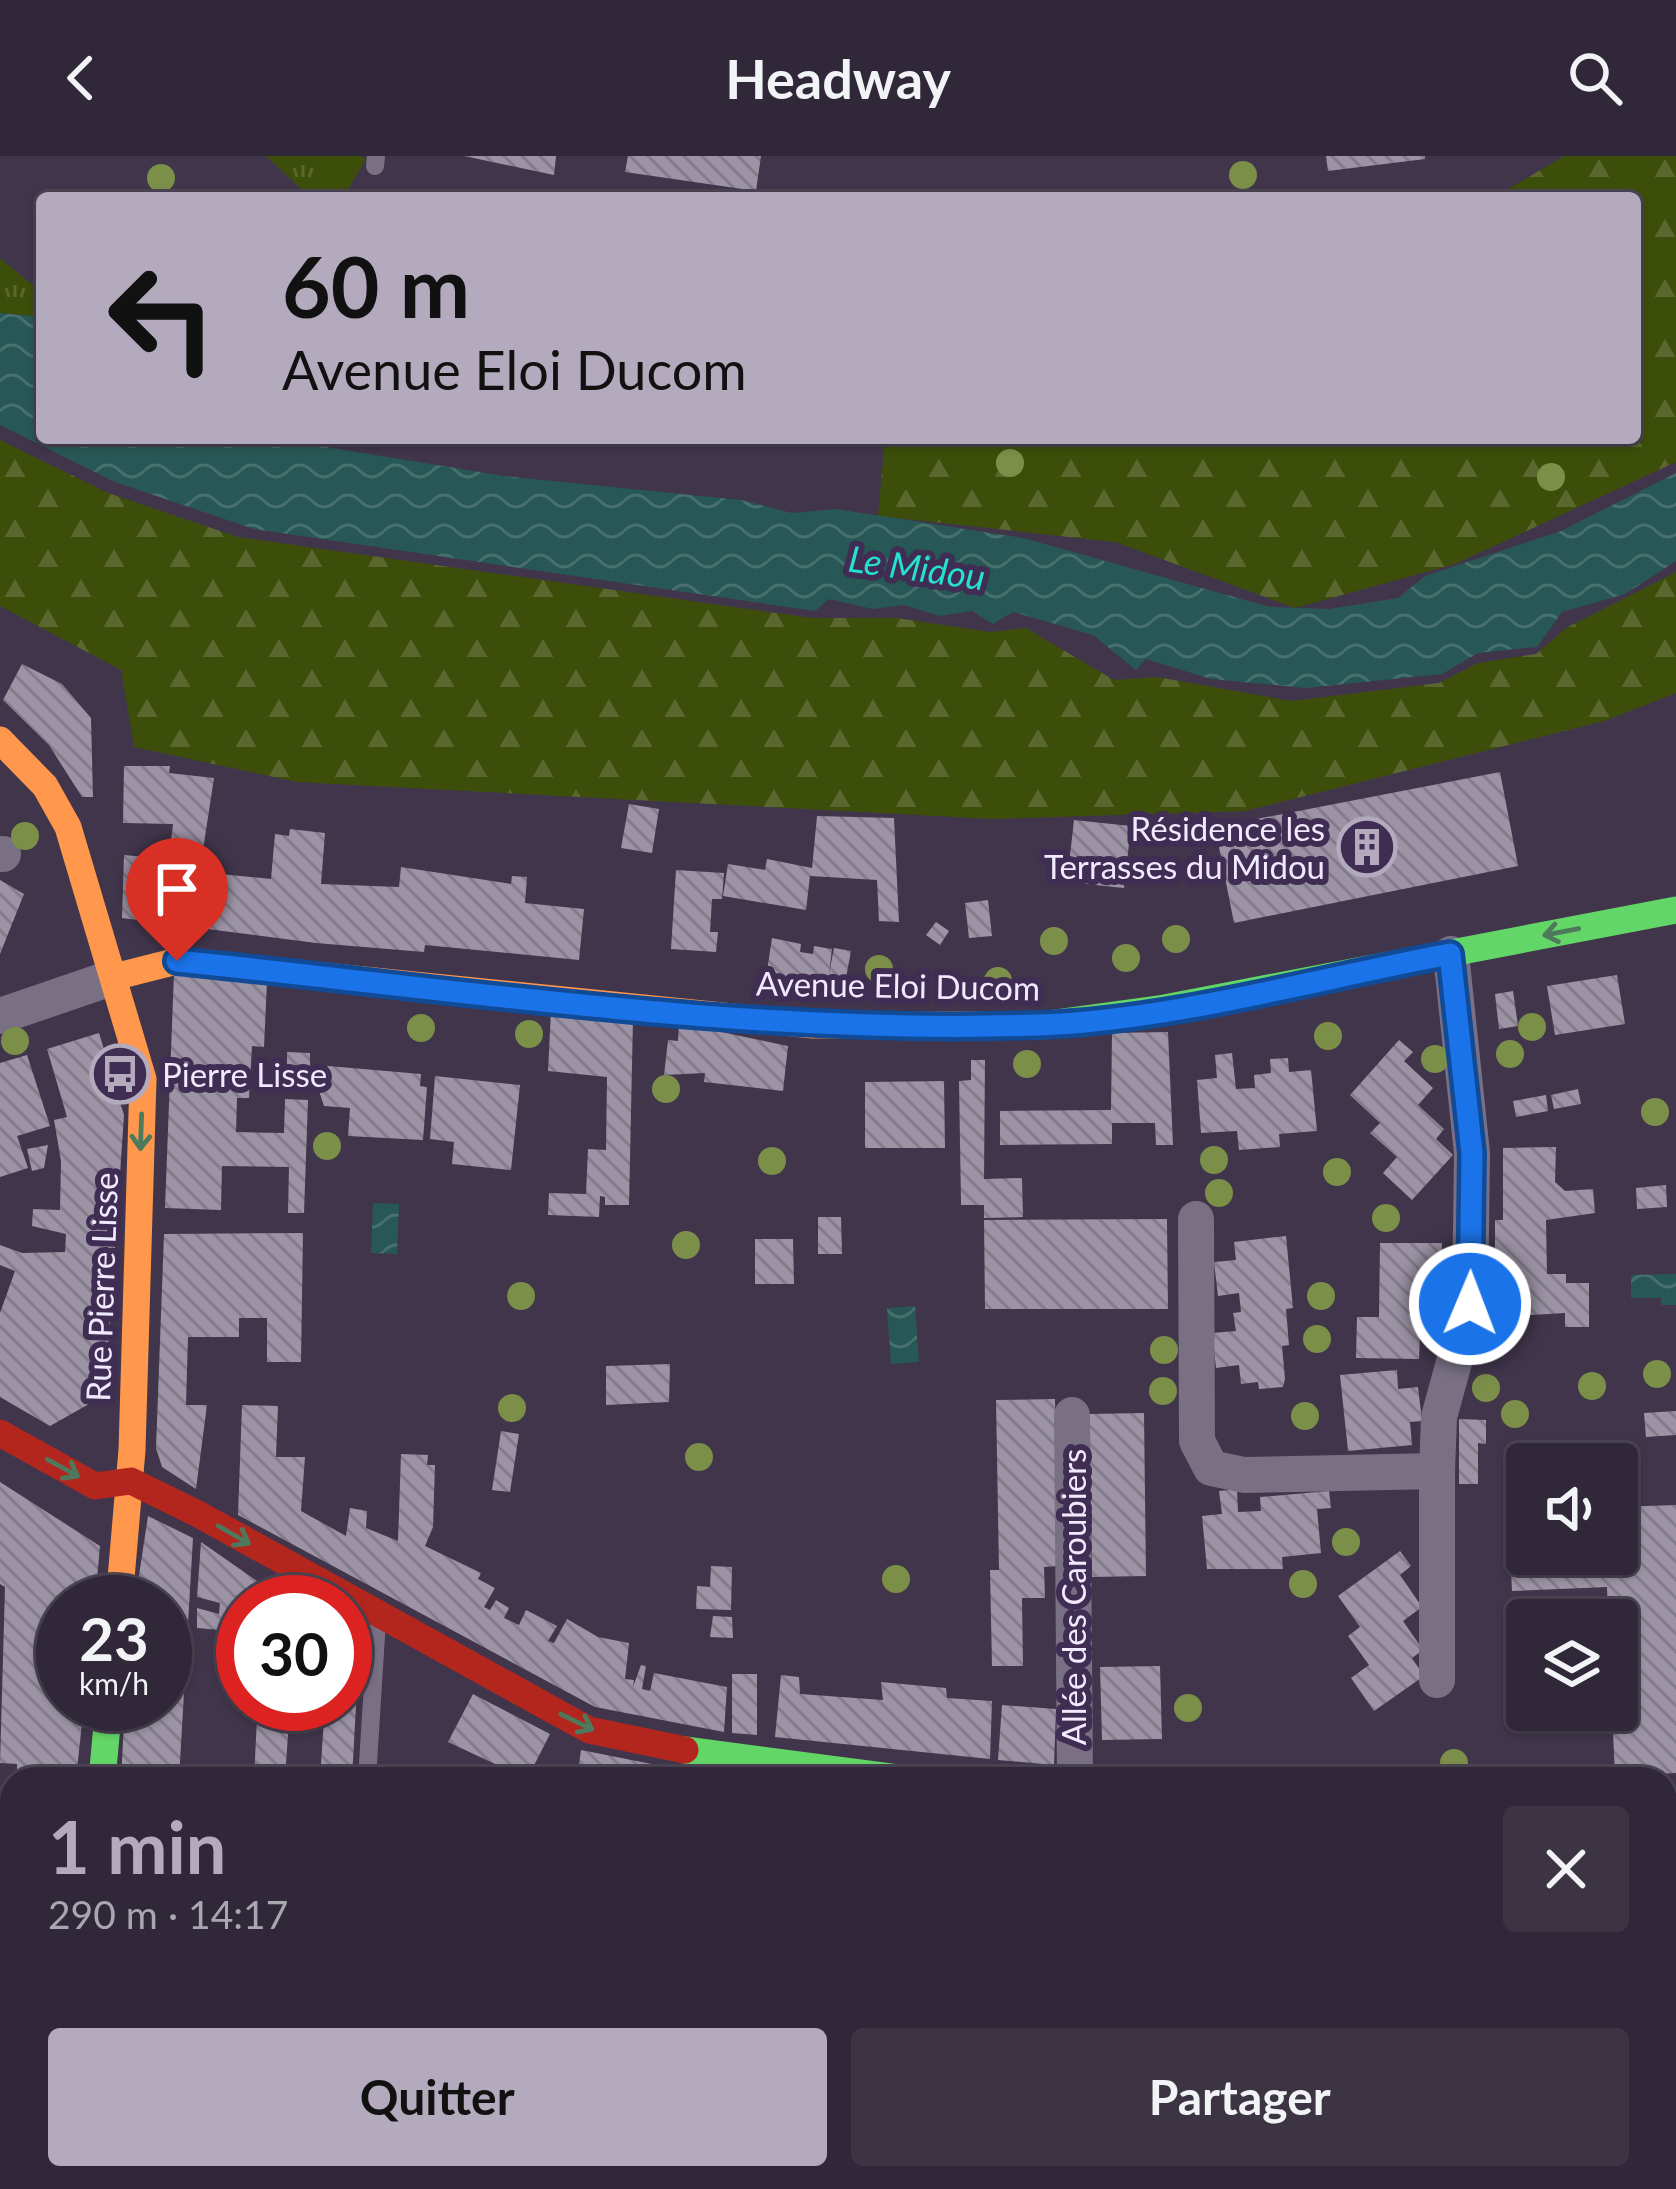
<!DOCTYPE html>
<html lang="fr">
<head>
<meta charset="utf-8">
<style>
  :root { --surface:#302838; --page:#3c3443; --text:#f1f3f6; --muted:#a8a6ae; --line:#4b4453; --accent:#b3aabe }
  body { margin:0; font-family:Lato,sans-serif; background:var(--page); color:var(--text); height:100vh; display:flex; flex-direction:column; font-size:45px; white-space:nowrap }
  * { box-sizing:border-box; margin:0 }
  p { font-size:39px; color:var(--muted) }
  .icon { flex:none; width:66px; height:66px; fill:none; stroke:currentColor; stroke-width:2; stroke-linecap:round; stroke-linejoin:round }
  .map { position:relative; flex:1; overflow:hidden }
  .details { position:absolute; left:0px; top:1611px; width:1677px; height:423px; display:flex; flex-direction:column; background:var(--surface); border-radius:36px 36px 0 0; box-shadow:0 3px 9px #0004,0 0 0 3px var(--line) }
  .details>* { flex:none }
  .top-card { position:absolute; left:36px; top:36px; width:1605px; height:252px; border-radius:12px; box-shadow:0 3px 9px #0004,0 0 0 3px var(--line); background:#b3aabe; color:#111; overflow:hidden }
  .controls { position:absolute; left:1506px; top:1287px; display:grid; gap:24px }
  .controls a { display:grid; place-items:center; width:132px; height:132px; border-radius:12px; background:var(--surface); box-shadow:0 3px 9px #0004,0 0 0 3px var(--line); font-size:60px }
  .speed { position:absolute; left:36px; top:1419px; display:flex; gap:24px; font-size:60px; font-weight:700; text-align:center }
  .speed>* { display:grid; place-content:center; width:156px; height:156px; border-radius:50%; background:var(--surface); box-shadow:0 3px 9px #0004,0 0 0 3px var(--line); line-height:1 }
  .speed small { font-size:30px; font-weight:400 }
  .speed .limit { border:18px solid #d22; background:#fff; color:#111 }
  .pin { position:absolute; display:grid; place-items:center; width:102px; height:102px; color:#fff; margin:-123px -51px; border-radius:50% 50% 50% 0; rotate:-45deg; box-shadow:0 0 12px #0007 }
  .pin .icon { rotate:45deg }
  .me { position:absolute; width:132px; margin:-66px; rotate:1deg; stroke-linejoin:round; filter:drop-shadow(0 0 9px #0008) }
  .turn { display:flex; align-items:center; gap:42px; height:252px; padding:0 48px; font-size:54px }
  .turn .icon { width:156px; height:156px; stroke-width:2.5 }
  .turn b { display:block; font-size:84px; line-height:102px }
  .round { display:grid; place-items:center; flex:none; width:126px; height:126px; border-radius:12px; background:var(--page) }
  .headline { display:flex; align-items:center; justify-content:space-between; height:204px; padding:0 48px }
  h1 { font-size:72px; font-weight:700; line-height:90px; color:var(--accent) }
  .primary-button { display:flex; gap:24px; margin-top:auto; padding:24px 48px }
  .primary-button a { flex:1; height:138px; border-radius:12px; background:var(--accent); color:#111; font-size:48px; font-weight:700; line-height:138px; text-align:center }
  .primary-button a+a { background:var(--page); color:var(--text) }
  header { display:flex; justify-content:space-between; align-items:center; height:156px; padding:0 48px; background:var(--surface); font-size:54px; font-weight:700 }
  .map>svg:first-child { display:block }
</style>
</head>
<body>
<header><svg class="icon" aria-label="back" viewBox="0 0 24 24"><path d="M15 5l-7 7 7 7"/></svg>Headway<svg class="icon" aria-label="search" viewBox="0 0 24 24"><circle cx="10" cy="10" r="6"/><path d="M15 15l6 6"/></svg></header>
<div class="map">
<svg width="1676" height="2033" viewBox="0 0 1676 2033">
  <defs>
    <pattern id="grass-tufts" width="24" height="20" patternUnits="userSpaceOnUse" patternTransform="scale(3)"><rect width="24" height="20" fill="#3d4e0a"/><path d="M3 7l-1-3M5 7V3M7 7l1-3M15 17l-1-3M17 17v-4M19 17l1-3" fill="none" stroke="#5a682f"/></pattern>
    <pattern id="forest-firs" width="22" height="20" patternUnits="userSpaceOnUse" patternTransform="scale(3)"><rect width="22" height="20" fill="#3d4e0a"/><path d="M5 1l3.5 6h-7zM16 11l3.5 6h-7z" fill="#5a682f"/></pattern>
    <pattern id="water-waves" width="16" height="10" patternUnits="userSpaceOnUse" patternTransform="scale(3)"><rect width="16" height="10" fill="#285855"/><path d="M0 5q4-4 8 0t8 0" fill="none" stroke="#48706e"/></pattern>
    <pattern id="building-back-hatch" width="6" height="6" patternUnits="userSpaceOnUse" patternTransform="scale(3)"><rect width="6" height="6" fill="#9c93a5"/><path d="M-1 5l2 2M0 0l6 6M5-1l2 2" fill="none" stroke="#837c8a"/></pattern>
  </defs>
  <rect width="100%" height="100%" fill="#40354b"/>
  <path fill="url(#grass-tufts)" d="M266 0H360L366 3 343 42H311Z
    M0 102 42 137V161L0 157Z"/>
  <path fill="url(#forest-firs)" d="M1564 0H1676V306L1455 408 1295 452 1115 386 878 360 885 282H1635V42H1493Z
    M0 284 108 337 238 381 812 462H897L990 476 1026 472 1114 524 1157 521 1291 545 1439 527 1478 507 1536 498 1566 472 1676 416V537L1604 565 1245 655 992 663 297 626 134 591 121 514 0 450Z"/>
  <path fill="url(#water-waves)" d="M0 157 42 161V282H271L504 320 741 344 792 357 836 353 1023 382 1270 451 1329 453 1398 442 1425 420 1561 375 1676 317V405L1625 438 1562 456 1537 491 1478 497 1442 518 1306 532 1211 523 1146 503 1136 514 1093 479 1013 456 993 468 972 455 940 460 904 449 873 453 829 443 815 455 254 373 115 326 0 269Z
    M373 1047 399 1048 397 1098 371 1097Z
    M1676 1118V1149H1661V1142H1631V1119Z
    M915 1150 919 1206 891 1208 887 1152Z"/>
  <path fill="url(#building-back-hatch)" d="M464 0H556L554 19Z
    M628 0H761L756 35 625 16Z
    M1326 0H1425V3L1328 15Z
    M22 508 62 528 91 562 93 641H82L49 589 3 544Z
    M124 610H170L169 617 214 622 201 707 180 705 178 714 271 723 275 678 289 680 290 673 325 677 321 728 399 731 401 711 511 728 512 720 527 721 525 747 584 753 579 804 425 789 424 796 316 787 122 762 124 699 169 703 173 668 123 667Z
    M1500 616 1518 710 1234 767 1215 671Z
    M629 648 659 653 652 697 621 692Z
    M817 660 894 662 899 766 879 765 877 724 810 720 806 754 723 740 728 708 765 714 767 703 812 712Z
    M1074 664 1131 670 1124 732 1067 726Z
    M676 714 724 717 722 743H712L710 776H718L716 796 671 793Z
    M0 724 24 738 0 798Z
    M988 744 992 780 969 782 965 747Z
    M936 766 949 775 940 789 926 779Z
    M772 782 801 788 800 796 813 798 814 790 832 793 829 818 834 792 851 795 845 827 827 824 825 834 765 828Z
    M174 817 267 826 264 891 252 890 249 942H237L236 976 284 977 285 943 308 944 304 1057H288L289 1011 222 1010 221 1054 165 1052Z
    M1617 819 1625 868 1555 879 1547 830Z
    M1513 835 1518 870 1499 873 1495 838Z
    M551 854 633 863 629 1049H605V1041L600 1040 599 1061 548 1059 549 1037 586 1038 588 993 606 994 607 921 548 915Z
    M679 867 788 890 783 935 704 926 705 917 664 919 668 884 678 885Z
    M1168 876 1173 989H1156L1155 967H1112V988L1000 989V955L1111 954 1112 877Z
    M99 877 124 959 105 1239 50 1270 0 1241V1157L15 1115 0 1109V1089L22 1097 65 1096 66 1078 32 1070 33 1053 60 1054 61 1005 54 964 67 961 47 893Z
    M1399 884 1413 896 1404 905 1433 932 1418 949 1444 973 1436 983 1453 999 1412 1044 1383 1017 1397 1001 1370 977 1380 967 1350 939Z
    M287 896 310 897V910L287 909Z
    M1232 897 1236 933 1255 932 1254 919 1271 917 1270 903 1288 902 1289 916 1311 914 1317 975 1279 978 1280 991 1239 994 1237 975 1201 977 1197 924 1217 922 1215 899Z
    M27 899 50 970 17 980 28 1012 0 1021V907Z
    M971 904H985L984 1023 1022 1022 1023 1061 984 1062V1049H961L959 925 971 924Z
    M328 910 421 918 420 930 427 931 423 984 348 980 350 952 324 950 320 938 322 914Z
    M435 920 520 929 511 1014 452 1008 454 986 430 983Z
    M944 925 945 992H865V926Z
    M1578 933 1581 948 1554 953 1551 939Z
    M1546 939 1548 955 1516 961 1513 945Z
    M48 989 44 1012 32 1015 27 993Z
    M1556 991 1555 1026 1565 1035 1593 1033 1595 1057 1546 1064 1547 1118H1566V1127H1589V1171H1565V1157L1496 1161V1133H1504V1101H1495V1064H1503V992Z
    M1666 1029 1667 1051 1637 1053 1636 1032Z
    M818 1061H841L842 1098H818Z
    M1167 1063 1168 1153H985L984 1064Z
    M303 1077 301 1206H267V1162H239V1181H188L186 1249H207L196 1333 162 1311 156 1292 164 1078Z
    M1286 1080 1293 1152 1286 1153 1289 1189 1282 1190 1285 1223 1283 1231 1259 1233 1258 1226 1241 1228 1239 1209 1216 1212 1212 1177 1236 1175 1233 1157 1241 1156 1239 1137 1218 1140 1214 1106 1236 1104 1234 1086Z
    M755 1083H793L794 1128H755Z
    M1380 1087H1442L1441 1110H1454V1145H1434L1433 1179H1420L1419 1203 1356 1202 1357 1161H1379Z
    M670 1208 669 1246 606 1249V1210Z
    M1397 1214 1398 1233 1418 1231 1422 1265 1410 1266 1412 1289 1348 1295 1340 1219Z
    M1055 1243 1058 1410 1044 1411 1045 1442H1022L1023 1510H992L990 1414H999L996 1244Z
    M242 1249 278 1250 276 1301H305L301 1355 346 1380 350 1352 367 1355 366 1372 398 1385 401 1298 428 1299 427 1309H435L433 1371 425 1390 481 1417 478 1423 495 1432 484 1451 490 1454 496 1444 509 1452 504 1462 519 1469 526 1454 557 1470 548 1485 554 1487 567 1463 598 1481 629 1487 625 1523 634 1524 633 1531 641 1509 646 1510 642 1533 650 1535 654 1517 727 1531 724 1576 595 1551 238 1359Z
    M1676 1255V1279L1646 1281 1644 1257Z
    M1144 1257 1146 1420 1092 1421 1089 1258Z
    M1459 1263 1486 1264V1288L1478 1287V1328H1459Z
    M501 1275 519 1278 510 1336 492 1334Z
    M0 1326 100 1390 95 1446H63V1548H84L76 1623H17V1608L0 1607 5 1431 0 1428Z
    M1237 1333 1238 1356 1261 1355 1260 1341 1329 1335 1331 1352 1317 1353 1321 1397 1282 1401 1283 1413H1207L1202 1360 1222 1358 1219 1335Z
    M1676 1349V1617L1615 1620 1612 1554H1617V1464H1608L1607 1431 1512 1435 1508 1356 1527 1355V1398H1617V1351Z
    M148 1360 193 1382 179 1623H121L125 1548H165V1446H135Z
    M201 1386 260 1427 259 1446H243V1476L197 1472V1452L219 1458 220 1447 197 1441Z
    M1400 1395 1411 1410 1400 1419 1422 1451 1403 1465 1423 1494 1412 1502 1424 1520 1374 1555 1351 1522 1369 1509 1348 1480 1360 1471 1338 1440Z
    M711 1410 732 1411 731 1454 696 1453 697 1430 710 1431Z
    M264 1423 299 1441 297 1446H263Z
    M713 1460 732 1461 733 1482 710 1481Z
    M345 1468 360 1476 352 1623H320L325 1548H345Z
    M1160 1510 1162 1583 1102 1584 1100 1511Z
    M732 1518H757V1579L732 1577Z
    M781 1519 799 1521 800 1538 883 1544 881 1526 946 1532 947 1542 992 1545 990 1603 775 1581Z
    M473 1538 550 1578 527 1623 448 1586Z
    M1002 1549 1056 1553 1054 1609 998 1604Z
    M257 1562 289 1564 285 1623H254Z
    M581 1594 682 1614 681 1623H577Z
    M1665 1737 1676 1738V2014L1665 2012Z
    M0 1764H12V1803H0Z
    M8 1858 12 1890 0 1891V1859Z
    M24 2022H112L113 2033H25Z
    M160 2022H250L251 2033H162Z
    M400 2022H464L465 2033H402Z
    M801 2022H847V2033H801Z
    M950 2022H1025V2033H950Z
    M1165 2022H1229L1228 2033H1164Z"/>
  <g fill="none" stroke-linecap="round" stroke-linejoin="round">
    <path stroke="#797084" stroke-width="18" d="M375 10 376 0
      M367 1623 377 1464"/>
    <path stroke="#797084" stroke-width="36" d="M0 698H3
      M0 860 114 821
      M1196 1063 1197 1285 1211 1312 1244 1319 1437 1315 1439 1261 1470 1148 1472 997 1451 798
      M1072 1259 1075 1623
      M1437 1315V1524
      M899 2033V2022"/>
    <path stroke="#63d668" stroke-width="27" d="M974 869H1042L1159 853 1676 754
      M685 1594 906 1623
      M102 1623 109 1548"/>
    <path stroke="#ff974d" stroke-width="27" d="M0 584 45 630 68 671 143 923 132 1294 119 1446
      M114 821 177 805 813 869H974
      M1665 1697 1676 1699
      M139 2022 141 2033"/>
    <path stroke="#b3261e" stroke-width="27" d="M0 1277 95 1330 131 1325 198 1358 589 1574 685 1594"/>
  </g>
  <g fill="#7b8f49">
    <circle cx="1243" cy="19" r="14"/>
    <circle cx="161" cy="22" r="14"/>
    <circle cx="1010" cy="307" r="14"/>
    <circle cx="1551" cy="321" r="14"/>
    <circle cx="25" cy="680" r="14"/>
    <circle cx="1176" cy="783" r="14"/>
    <circle cx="1054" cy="785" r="14"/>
    <circle cx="1126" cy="802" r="14"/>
    <circle cx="879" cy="813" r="14"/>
    <circle cx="998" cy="825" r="14"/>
    <circle cx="1532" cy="871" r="14"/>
    <circle cx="421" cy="872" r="14"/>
    <circle cx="529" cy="878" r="14"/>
    <circle cx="1328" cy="880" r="14"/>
    <circle cx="15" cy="885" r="14"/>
    <circle cx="1510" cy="898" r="14"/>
    <circle cx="1435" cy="903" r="14"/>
    <circle cx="1027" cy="908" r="14"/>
    <circle cx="666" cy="933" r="14"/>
    <circle cx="1655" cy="956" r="14"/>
    <circle cx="327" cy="990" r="14"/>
    <circle cx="1214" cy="1004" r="14"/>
    <circle cx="772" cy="1005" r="14"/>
    <circle cx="1337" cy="1016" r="14"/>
    <circle cx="1219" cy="1037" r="14"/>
    <circle cx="1386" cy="1062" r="14"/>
    <circle cx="686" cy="1089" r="14"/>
    <circle cx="521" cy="1140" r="14"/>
    <circle cx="1321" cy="1140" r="14"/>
    <circle cx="1317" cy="1183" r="14"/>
    <circle cx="1164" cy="1194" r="14"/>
    <circle cx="1657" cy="1218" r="14"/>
    <circle cx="1592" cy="1230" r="14"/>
    <circle cx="1486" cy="1232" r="14"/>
    <circle cx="1163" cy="1235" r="14"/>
    <circle cx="512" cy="1252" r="14"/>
    <circle cx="1515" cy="1258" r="14"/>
    <circle cx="1305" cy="1260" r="14"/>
    <circle cx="699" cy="1301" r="14"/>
    <circle cx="1346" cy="1386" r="14"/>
    <circle cx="896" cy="1423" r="14"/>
    <circle cx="1303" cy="1428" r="14"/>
    <circle cx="1188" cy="1552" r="14"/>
    <circle cx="1454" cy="1607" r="14"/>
  </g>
  <defs><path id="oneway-shaft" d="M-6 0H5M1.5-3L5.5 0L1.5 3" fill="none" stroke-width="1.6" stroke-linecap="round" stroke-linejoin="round" transform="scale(3)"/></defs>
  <g stroke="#4f795c">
    <use href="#oneway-shaft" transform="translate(1561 776) rotate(169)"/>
    <use href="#oneway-shaft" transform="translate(141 976) rotate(92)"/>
    <use href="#oneway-shaft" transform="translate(63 1312) rotate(29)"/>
    <use href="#oneway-shaft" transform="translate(234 1379) rotate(30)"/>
    <use href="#oneway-shaft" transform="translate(577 1566) rotate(26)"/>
  </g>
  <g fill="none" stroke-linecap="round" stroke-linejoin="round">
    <g stroke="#114b97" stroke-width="30">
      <path id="route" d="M177 805C462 834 751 879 1038 869 1169 865 1320 822 1450 798L1472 997 1470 1148"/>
    </g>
    <use href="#route" stroke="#1a73e8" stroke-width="21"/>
  </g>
  <defs>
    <g id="building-ring" transform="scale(3)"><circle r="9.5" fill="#3f2d53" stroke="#b3aabe" stroke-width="1.5"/><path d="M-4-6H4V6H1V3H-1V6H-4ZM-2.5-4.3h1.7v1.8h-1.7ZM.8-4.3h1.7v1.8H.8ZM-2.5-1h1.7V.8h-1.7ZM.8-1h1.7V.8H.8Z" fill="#b3aabe"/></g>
    <g id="bus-ring" transform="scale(3)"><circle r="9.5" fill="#3f2d53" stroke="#b3aabe" stroke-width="1.5"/><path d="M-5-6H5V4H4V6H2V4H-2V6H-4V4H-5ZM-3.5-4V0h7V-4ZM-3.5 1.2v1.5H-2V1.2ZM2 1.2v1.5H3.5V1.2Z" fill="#b3aabe"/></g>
  </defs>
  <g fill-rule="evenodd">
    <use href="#building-ring" x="1367" y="691"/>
    <use href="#bus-ring" x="120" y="918"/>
  </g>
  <g text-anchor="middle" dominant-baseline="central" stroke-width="12" stroke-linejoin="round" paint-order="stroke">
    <g font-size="33" fill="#f1e9fc" stroke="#3f2d53" text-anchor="end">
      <text x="1325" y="672">Résidence les<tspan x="1325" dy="38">Terrasses du Midou</tspan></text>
      <text x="162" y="918" text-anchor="start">Pierre Lisse</text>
    </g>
    <g font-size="33" fill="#f1e9fc" stroke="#3f2d53">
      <text transform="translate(898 829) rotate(1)">Avenue Eloi Ducom</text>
      <text transform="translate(101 1131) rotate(-88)">Rue Pierre Lisse</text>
      <text transform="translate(1073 1441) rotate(-90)">Allée des Caroubiers</text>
    </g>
    <g font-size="36" font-style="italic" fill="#24e1d0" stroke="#3f2d53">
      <text transform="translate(917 411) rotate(8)">Le Midou</text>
    </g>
  </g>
</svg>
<div class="controls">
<a><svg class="icon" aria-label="sound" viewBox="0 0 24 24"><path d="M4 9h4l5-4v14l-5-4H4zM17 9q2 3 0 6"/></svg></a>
<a><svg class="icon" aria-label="layers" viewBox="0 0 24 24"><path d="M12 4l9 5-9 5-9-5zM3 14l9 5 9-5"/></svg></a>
</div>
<div class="speed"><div>23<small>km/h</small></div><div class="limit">30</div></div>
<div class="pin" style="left:177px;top:805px;background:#d93025"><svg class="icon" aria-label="arrive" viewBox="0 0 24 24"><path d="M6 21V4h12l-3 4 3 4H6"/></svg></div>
<svg class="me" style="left:1470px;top:1148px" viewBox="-20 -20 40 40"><circle r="17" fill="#1a73e8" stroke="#fff" stroke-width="3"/><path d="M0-11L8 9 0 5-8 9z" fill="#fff"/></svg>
<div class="top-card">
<div class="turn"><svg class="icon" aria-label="left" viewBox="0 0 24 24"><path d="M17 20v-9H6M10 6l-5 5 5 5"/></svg><div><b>60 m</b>Avenue Eloi Ducom</div></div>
</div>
<section class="details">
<div class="headline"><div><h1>1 min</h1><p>290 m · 14:17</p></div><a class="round"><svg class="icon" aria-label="close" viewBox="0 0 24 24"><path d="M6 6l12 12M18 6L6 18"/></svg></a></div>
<div class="primary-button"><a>Quitter</a><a>Partager</a></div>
</section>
</div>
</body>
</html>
